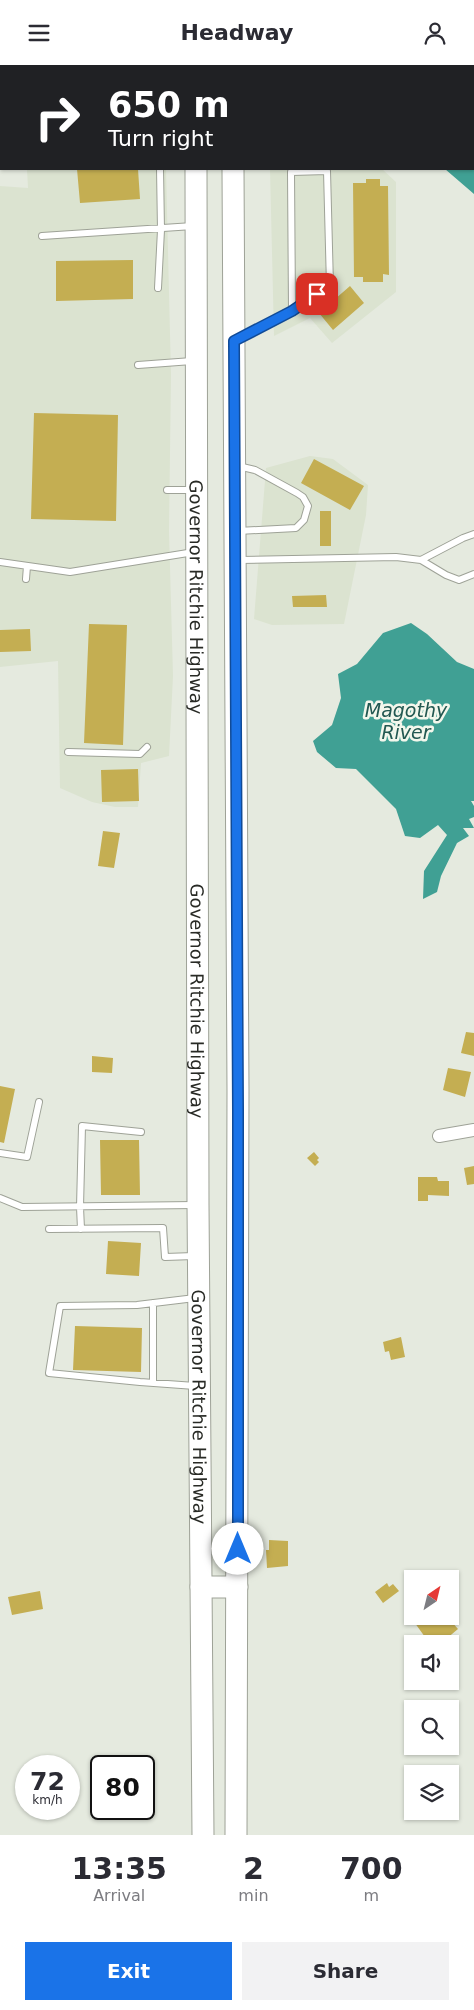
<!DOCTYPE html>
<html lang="en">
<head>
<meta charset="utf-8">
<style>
  :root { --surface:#fff; --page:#f2f2f3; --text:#2b2b33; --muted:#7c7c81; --accent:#1a73e8 }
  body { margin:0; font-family:"DejaVu Sans",sans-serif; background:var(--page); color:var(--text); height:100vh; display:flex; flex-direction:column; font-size:19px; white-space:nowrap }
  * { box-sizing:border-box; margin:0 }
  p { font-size:16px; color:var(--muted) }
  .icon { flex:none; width:28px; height:28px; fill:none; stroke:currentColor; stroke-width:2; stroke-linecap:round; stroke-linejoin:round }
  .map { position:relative; height:1770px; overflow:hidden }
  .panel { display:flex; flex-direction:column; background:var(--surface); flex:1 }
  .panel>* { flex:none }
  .top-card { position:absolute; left:0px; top:0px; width:475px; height:105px; box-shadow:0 1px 4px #0004; background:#202124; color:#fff; overflow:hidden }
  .needle { width:32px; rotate:35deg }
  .fabs { position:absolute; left:404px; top:1505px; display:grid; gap:10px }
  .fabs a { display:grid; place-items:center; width:55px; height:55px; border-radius:0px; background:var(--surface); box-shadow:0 1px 4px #0004; font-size:25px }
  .speed { position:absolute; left:15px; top:1690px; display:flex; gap:10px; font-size:25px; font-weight:700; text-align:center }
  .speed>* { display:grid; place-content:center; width:65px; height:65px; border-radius:50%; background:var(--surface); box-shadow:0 1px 4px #0004; line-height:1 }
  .speed small { font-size:12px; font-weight:400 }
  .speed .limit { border:2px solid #111; border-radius:8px; background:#fff; color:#111 }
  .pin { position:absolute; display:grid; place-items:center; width:42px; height:42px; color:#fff; margin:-21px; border-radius:10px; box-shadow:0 2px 8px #0006 }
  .me { position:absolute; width:55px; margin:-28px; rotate:0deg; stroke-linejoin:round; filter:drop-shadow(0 0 4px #0008) }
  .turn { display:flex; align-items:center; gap:18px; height:105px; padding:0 25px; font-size:22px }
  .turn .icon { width:65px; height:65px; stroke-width:2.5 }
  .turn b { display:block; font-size:35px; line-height:42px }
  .eta { display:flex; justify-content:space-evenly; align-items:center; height:85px; text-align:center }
  .eta b { font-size:30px; font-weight:700; line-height:35px }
  .button { display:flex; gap:10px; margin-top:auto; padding:10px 25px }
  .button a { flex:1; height:58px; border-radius:0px; background:var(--accent); color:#fff; font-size:20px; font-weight:700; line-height:58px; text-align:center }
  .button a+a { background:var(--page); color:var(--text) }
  header { display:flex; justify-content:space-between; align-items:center; height:65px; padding:0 25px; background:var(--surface); font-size:22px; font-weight:700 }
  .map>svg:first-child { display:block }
</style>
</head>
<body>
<header><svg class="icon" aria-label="menu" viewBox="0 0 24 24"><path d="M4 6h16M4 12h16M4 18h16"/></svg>Headway<svg class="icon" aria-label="person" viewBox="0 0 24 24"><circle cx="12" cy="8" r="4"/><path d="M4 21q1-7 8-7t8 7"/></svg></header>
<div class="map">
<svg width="474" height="1770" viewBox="0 0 474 1770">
  <rect width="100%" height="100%" fill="#e5eadf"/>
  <path fill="#dbe3d0" d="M27 104H166L171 310 169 466 173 611 169 691 141 698 138 742H115L92 737 60 723 58 596 0 602V121L28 123Z
    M270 104H382L396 117V227L332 278 310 253 274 271Z
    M310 391 333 394 368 420 366 450 344 559 272 560 254 554 266 403Z"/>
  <path fill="#40a094" d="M474 16V129L445 104H474Z
    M411 558 427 569 457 597 474 604V736H471L474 741V752L469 754 474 763H463L469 771 457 778 441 811 437 827 423 834 424 806 447 770 438 760 420 773 405 771 396 744 356 704 336 703 317 687 313 676 332 660 341 633 338 609 357 599 383 568Z"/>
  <path fill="#c4ae52" d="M77 104H138L140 134 80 138Z
    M366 114H380V121H388L389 210 383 209V217H363V212H354L353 118H366Z
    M133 195V234L56 236V196Z
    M350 221 364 238 333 265 319 248Z
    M34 348 118 350 116 456 31 454Z
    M314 394 364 421 350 445 301 418Z
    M320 446H331V481H320Z
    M326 530 327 542H293L292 531Z
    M89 559 127 560 123 680 84 678Z
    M30 564 31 586 0 587V565Z
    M138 704 139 736 102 737 101 705Z
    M103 766 120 768 114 803 98 801Z
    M466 967 474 968V991L461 988Z
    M92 991 113 993 112 1008 92 1007Z
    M448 1003 471 1007 465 1032 443 1025Z
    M0 1021 15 1024 4 1078 0 1077Z
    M100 1075H139L140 1130H101Z
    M314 1087 319 1093 317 1095 319 1097 315 1101 307 1093Z
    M474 1101V1119L467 1120 464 1103Z
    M418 1112H437L438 1116H449V1131L428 1130V1136H418Z
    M108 1176 141 1178 139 1211 106 1209Z
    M75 1261 142 1263 141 1307 73 1305Z
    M401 1272 405 1292 391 1295 389 1286 385 1287 383 1277Z
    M269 1475 288 1476V1501L267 1503 266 1485H269Z
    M387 1518 389 1522 393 1519 399 1526 383 1538 375 1527Z
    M40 1526 43 1544 12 1550 8 1532Z
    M416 1551H450L453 1555 451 1556 458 1564 440 1579H430L412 1554Z"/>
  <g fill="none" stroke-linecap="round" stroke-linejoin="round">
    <g stroke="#9ea297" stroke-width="8">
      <path id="service" d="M100 1V0
        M0 18H1
        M42 171 193 161
        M158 223 161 165 160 104
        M237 274 292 246 330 221 327 106 291 107 292 246
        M138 300 192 296
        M167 425H195
        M238 466 296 463 304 455 308 441 303 432 297 428 255 405 238 401
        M239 495 396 492 421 495 446 510 459 515 474 509
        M421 495 463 473 474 469
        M0 497 70 507 194 487
        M26 514 27 501
        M68 687 140 689 147 682
        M0 1088 27 1092 39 1037
        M0 1133 22 1142 195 1140
        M49 1164 163 1163 165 1192 194 1191
        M81 1164 80 1142 82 1061 141 1067
        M195 1233 137 1240 60 1241 49 1308 140 1317 195 1321
        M153 1318V1238"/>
    </g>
    <g stroke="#9ea297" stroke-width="14">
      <path id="minor" d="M439 1071 474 1065"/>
    </g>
    <g stroke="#9ea297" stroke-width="23">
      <g id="trunk">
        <path d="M195 0V1"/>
        <path d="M232 0V1"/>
        <path id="s1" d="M196 104 198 1140 203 1770"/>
        <path d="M233 104 238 1026 236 1770"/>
        <path d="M201 1522H237"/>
      </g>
    </g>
    <use href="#service" stroke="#fff" stroke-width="6"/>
    <use href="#minor" stroke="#fff" stroke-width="12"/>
    <use href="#trunk" stroke="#fff" stroke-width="21"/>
  </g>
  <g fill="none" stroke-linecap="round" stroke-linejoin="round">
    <g stroke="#114b97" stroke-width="12">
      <path id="route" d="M238 1484V1045L234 276 292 246 317 229"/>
    </g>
    <use href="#route" stroke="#1a73e8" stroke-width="9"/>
  </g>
  <g text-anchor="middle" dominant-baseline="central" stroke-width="5" stroke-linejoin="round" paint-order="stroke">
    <g font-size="18" fill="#282a25" stroke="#f3f7ec">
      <text stroke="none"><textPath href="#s1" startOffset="428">Governor Ritchie Highway</textPath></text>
      <text stroke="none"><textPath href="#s1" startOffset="832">Governor Ritchie Highway</textPath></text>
      <text stroke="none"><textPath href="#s1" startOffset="1238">Governor Ritchie Highway</textPath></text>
    </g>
    <g font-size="19" font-style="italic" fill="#225851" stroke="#f3f7ec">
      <text x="406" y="645">Magothy<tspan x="406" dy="22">River</tspan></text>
    </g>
  </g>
</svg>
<div class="fabs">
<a><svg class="needle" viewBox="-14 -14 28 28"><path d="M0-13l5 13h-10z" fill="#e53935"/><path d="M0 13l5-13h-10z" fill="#7c7c81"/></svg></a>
<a><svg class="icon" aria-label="sound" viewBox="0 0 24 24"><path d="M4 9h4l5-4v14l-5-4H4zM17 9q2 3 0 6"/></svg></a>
<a><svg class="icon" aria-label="search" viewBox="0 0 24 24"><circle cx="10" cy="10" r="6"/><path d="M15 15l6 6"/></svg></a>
<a><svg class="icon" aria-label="layers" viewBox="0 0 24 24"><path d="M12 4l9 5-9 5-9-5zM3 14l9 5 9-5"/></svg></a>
</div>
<div class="speed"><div>72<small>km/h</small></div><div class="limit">80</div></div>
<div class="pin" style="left:317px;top:229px;background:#d93025"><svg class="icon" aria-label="arrive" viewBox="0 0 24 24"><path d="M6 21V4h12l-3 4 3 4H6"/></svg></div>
<svg class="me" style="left:238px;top:1484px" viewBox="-20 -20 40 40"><circle r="19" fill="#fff"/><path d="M0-13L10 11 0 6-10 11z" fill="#1a73e8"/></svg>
<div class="top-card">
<div class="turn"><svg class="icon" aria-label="right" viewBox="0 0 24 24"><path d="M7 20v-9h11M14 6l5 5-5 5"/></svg><div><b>650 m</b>Turn right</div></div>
</div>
</div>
<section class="panel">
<div class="eta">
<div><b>13:35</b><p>Arrival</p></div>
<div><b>2</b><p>min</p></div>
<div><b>700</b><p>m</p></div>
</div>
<div class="button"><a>Exit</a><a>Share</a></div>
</section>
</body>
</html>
